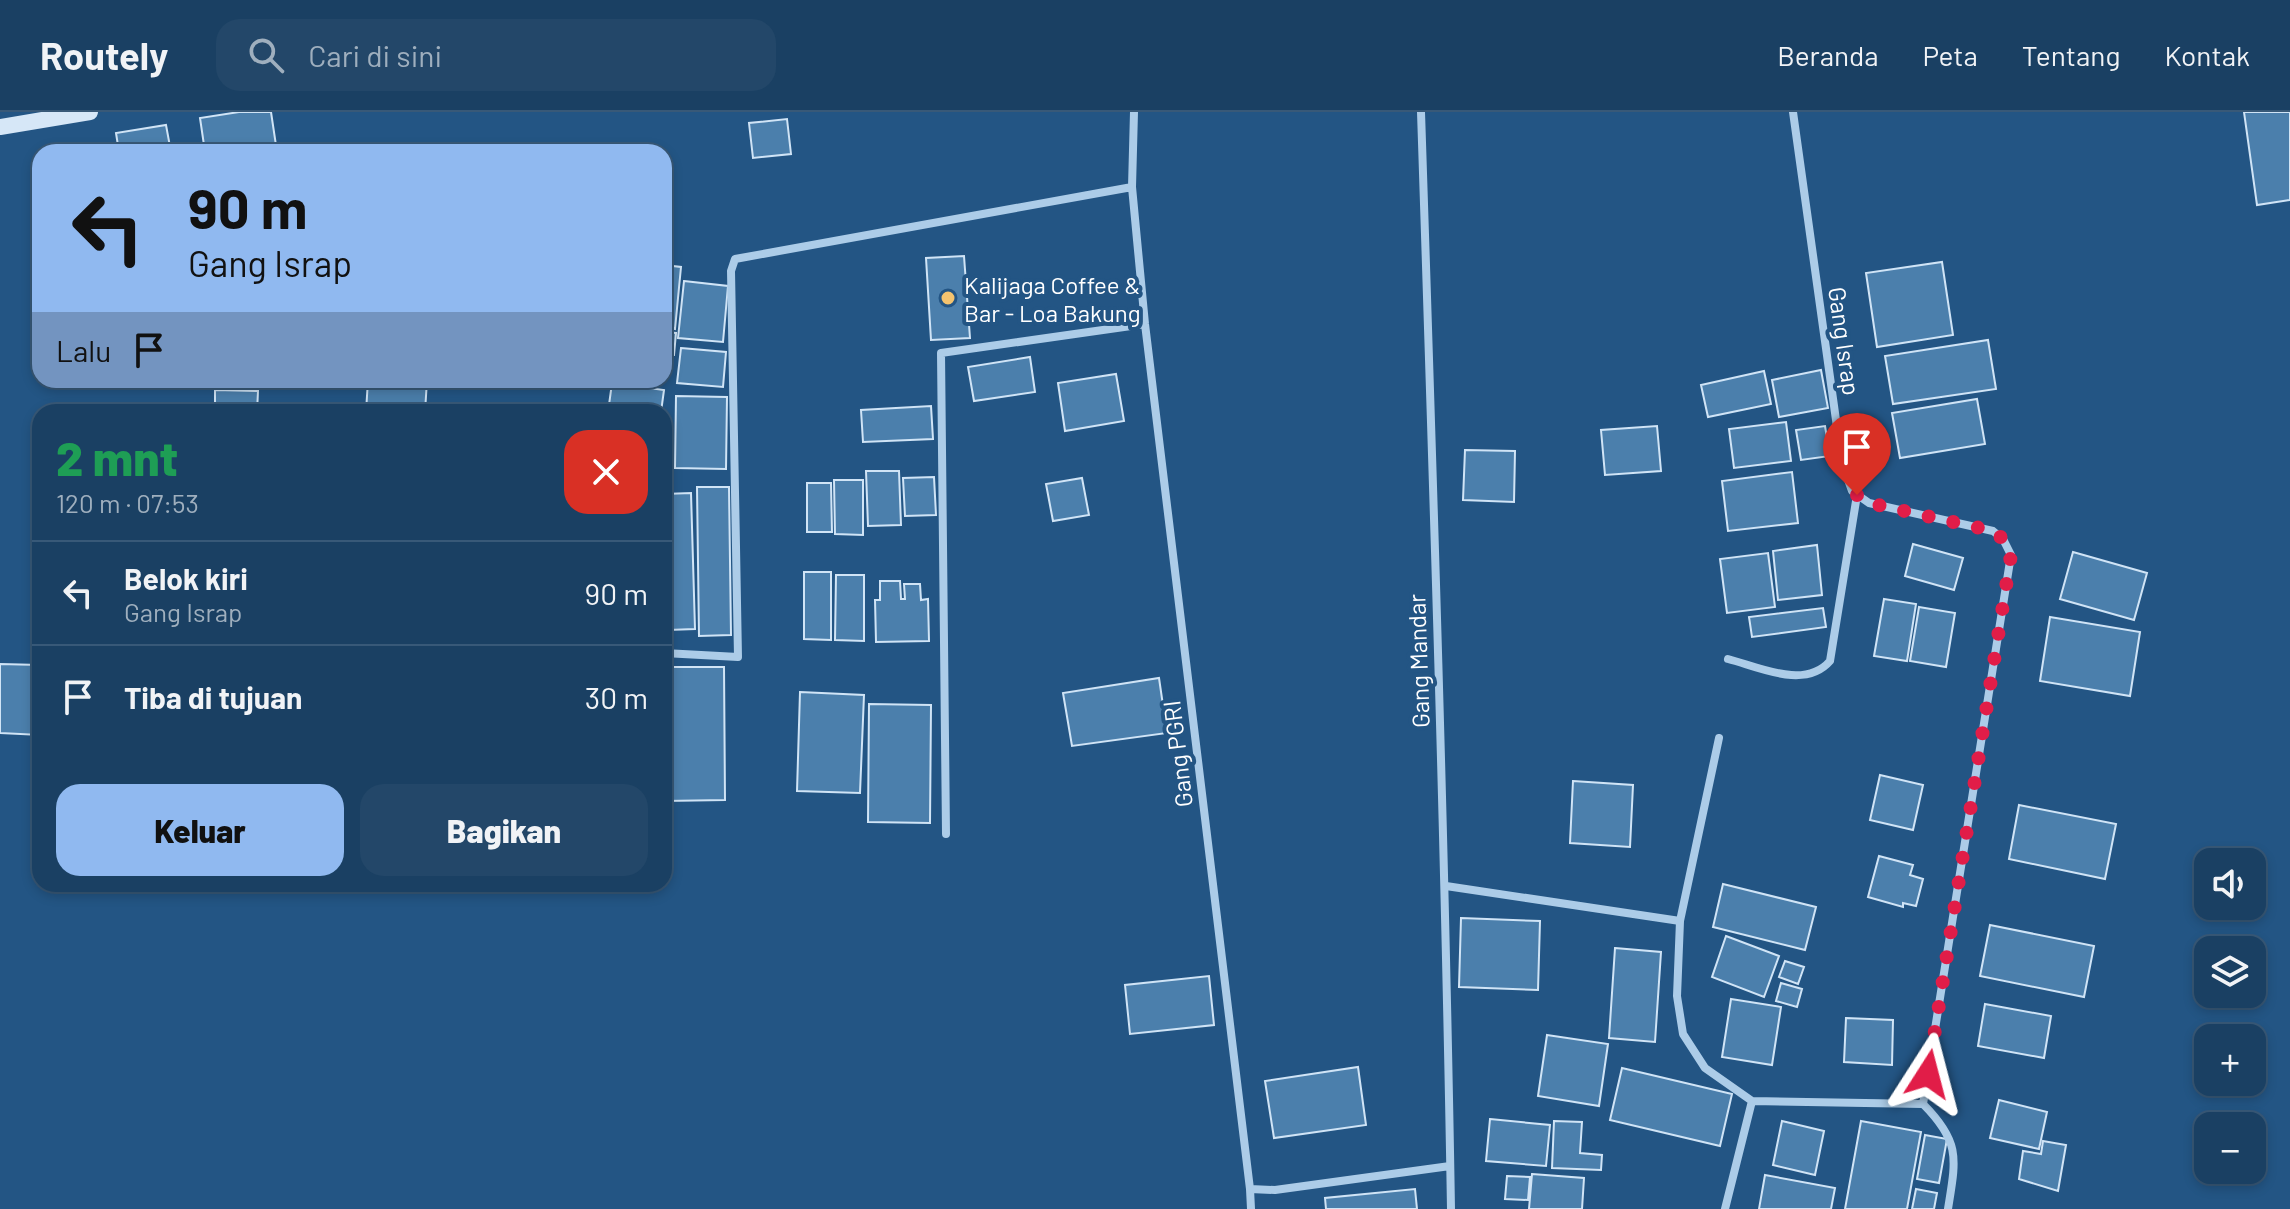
<!DOCTYPE html>
<html lang="id">
<head>
<meta charset="utf-8">
<style>
  :root { --surface:#1a4063; --page:#234769; --text:#f1f3f6; --muted:#9fafbe; --line:#385978; --accent:#90b9f0 }
  body { margin:0; font-family:Barlow,sans-serif; background:var(--page); color:var(--text); height:100vh; display:flex; flex-direction:column; font-size:30px; white-space:nowrap }
  * { box-sizing:border-box; margin:0 }
  p { font-size:26px; color:var(--muted) }
  .icon { flex:none; width:44px; height:44px; fill:none; stroke:currentColor; stroke-width:2; stroke-linecap:round; stroke-linejoin:round }
  .map { position:relative; flex:1; overflow:hidden }
  .sheet { position:absolute; left:32px; top:292px; width:640px; height:488px; display:flex; flex-direction:column; background:var(--surface); border-radius:24px; box-shadow:0 4px 12px #0003,0 0 0 2px var(--line) }
  .sheet>* { flex:none }
  .top-card { position:absolute; left:32px; top:32px; width:640px; height:244px; border-radius:24px; box-shadow:0 4px 12px #0003,0 0 0 2px var(--line); background:#90b9f0; color:#111; overflow:hidden }
  .buttons { position:absolute; left:2194px; top:736px; display:grid; gap:16px }
  .buttons a { display:grid; place-items:center; width:72px; height:72px; border-radius:16px; background:var(--surface); box-shadow:0 4px 12px #0003,0 0 0 2px var(--line); font-size:40px }
  .pin { position:absolute; display:grid; place-items:center; width:68px; height:68px; color:#fff; margin:-82px -34px; border-radius:50% 50% 50% 0; rotate:-45deg; box-shadow:0 0 8px #0007 }
  .pin .icon { rotate:45deg }
  .me { position:absolute; width:88px; margin:-44px; rotate:9deg; stroke-linejoin:round; filter:drop-shadow(0 0 6px #0008) }
  .turn { display:flex; align-items:center; gap:28px; height:168px; padding:0 24px; font-size:36px }
  .turn .icon { width:104px; height:104px; stroke-width:2.5 }
  .turn b { display:block; font-size:56px; line-height:68px }
  .then { display:flex; align-items:center; height:76px; padding:0 24px; background:#0003; gap:16px; font-size:30px }
  .round { display:grid; place-items:center; flex:none; width:84px; height:84px; border-radius:24px; background:var(--page) }
  .summary { display:flex; align-items:center; justify-content:space-between; height:136px; padding:0 24px }
  h1 { font-size:48px; font-weight:800; line-height:60px; color:#1e9e55 }
  .action { display:flex; gap:16px; margin-top:auto; padding:16px 24px }
  .action a { flex:1; height:92px; border-radius:24px; background:var(--accent); color:#111; font-size:32px; font-weight:800; line-height:92px; text-align:center }
  .action a+a { background:var(--page); color:var(--text) }
  ul { padding:0; list-style:none }
  li { display:flex; align-items:center; gap:24px; height:104px; padding:0 24px; border-top:2px solid var(--line) }
  li div { flex:1 }
  li b { display:block; font-size:30px }
  li em { font-style:normal }
  header { display:flex; align-items:center; gap:48px; box-sizing:border-box; height:112px; padding:0 40px; background:var(--surface); border-bottom:2px solid var(--line) }
  header strong { font-size:38px }
  nav { display:flex; gap:44px; margin-inline-start:auto; font-size:28px }
  .search { width:560px; height:72px; background:var(--page); display:flex; align-items:center; gap:20px; box-sizing:border-box; padding:0 28px; border-radius:24px; color:var(--muted); font-size:30px }
  .map>svg:first-child { display:block }
</style>
</head>
<body>
<header>
<strong>Routely</strong>
<div class="search"><svg class="icon" aria-label="search" viewBox="0 0 24 24"><circle cx="10" cy="10" r="6"/><path d="M15 15l6 6"/></svg>Cari di sini</div>
<nav><a>Beranda</a><a>Peta</a><a>Tentang</a><a>Kontak</a></nav>
</header>
<div class="map">
<svg width="2290" height="1097" viewBox="0 0 2290 1097">
  <rect width="100%" height="100%" fill="#235584"/>
  <path fill="#4b7fac" stroke="#d0e4f6" stroke-width="2" d="M239 0H271L277 40H205L200 6Z
    M2244 0H2290V88L2257 93Z
    M787 7 791 42 753 46 749 11Z
    M166 13 171 40H119L116 21Z
    M964 144 970 226 931 228 926 146Z
    M1942 150 1953 223 1877 235 1866 161Z
    M664 153 681 155 675 217 664 215Z
    M684 169 728 174 723 230 678 226Z
    M664 220 676 221 674 243 664 242Z
    M1988 228 1996 277 1893 292 1885 244Z
    M681 236 726 240 723 275 677 271Z
    M1030 245 1035 280 974 289 968 255Z
    M1821 258 1828 296 1779 305 1772 268Z
    M1764 259 1771 292 1708 305 1701 273Z
    M1116 262 1124 309 1065 319 1058 271Z
    M368 268H427L425 300H366Z
    M612 271 664 278 661 300H608Z
    M215 278 258 279 257 300H215Z
    M676 284 727 285 726 357 675 356Z
    M1977 287 1985 332 1900 346 1892 301Z
    M931 294 933 327 863 330 861 298Z
    M1786 310 1791 349 1734 356 1729 317Z
    M1657 314 1661 359 1605 363 1601 318Z
    M1825 314 1830 344 1801 348 1796 318Z
    M1465 338 1515 339 1514 390 1463 388Z
    M866 359H899L901 413 868 414Z
    M1792 360 1798 411 1728 419 1722 369Z
    M934 365 936 403 905 404 903 366Z
    M1082 366 1089 403 1053 409 1046 372Z
    M834 368H863V423L835 422Z
    M807 371H831L832 420H807Z
    M697 375H729L731 523 699 524Z
    M691 381 695 517 668 518 664 382Z
    M1913 432 1963 446 1954 478 1905 464Z
    M1817 433 1822 483 1778 488 1773 439Z
    M2073 440 2147 461 2134 508 2060 487Z
    M1768 441 1775 495 1727 501 1720 447Z
    M804 460H831V528L804 527Z
    M836 463H864V529L835 528Z
    M880 469H900L901 487H905L904 472H920L921 488 928 487 929 529 876 530 875 488H880Z
    M1884 487 1916 492 1907 549 1874 544Z
    M1919 495 1955 501 1946 555 1910 549Z
    M1823 496 1826 515 1752 525 1749 505Z
    M2050 505 2140 520 2130 584 2040 569Z
    M0 552 40 553V623L0 621Z
    M664 555H724L725 688 664 689Z
    M1159 566 1167 621 1072 634 1063 581Z
    M800 580 864 583 860 681 797 679Z
    M869 592 931 593 930 711 868 710Z
    M1880 663 1923 673 1913 718 1870 708Z
    M1573 669 1633 673 1630 735 1570 731Z
    M2019 693 2116 712 2105 767 2009 747Z
    M1879 744 1913 753 1910 763 1923 767 1916 794 1903 791V795L1868 785Z
    M1723 772 1816 795 1805 838 1713 815Z
    M1461 806 1540 809 1538 878 1459 875Z
    M1990 813 2094 834 2084 885 1980 864Z
    M1726 824 1779 844 1764 885 1712 865Z
    M1615 836 1661 840 1655 930 1609 926Z
    M1785 849 1804 855 1798 872 1779 865Z
    M1209 864 1214 913 1130 922 1125 873Z
    M1781 871 1802 877 1797 895 1776 889Z
    M1731 887 1781 895 1772 953 1722 945Z
    M1985 892 2051 904 2044 946 1978 934Z
    M1846 906 1893 908 1892 953 1844 950Z
    M1547 923 1608 932 1599 994 1538 984Z
    M1358 955 1366 1013 1274 1026 1265 969Z
    M1622 956 1732 982 1720 1034 1610 1008Z
    M1999 988 2047 1000 2039 1037 1990 1026Z
    M1490 1007 1550 1013 1546 1054 1486 1049Z
    M1554 1009 1582 1010 1580 1041 1602 1043 1601 1058 1552 1056Z
    M1782 1009 1824 1019 1815 1063 1773 1053Z
    M1861 1009 1921 1020 1907 1097H1845Z
    M1925 1023 1947 1027 1939 1071 1917 1067Z
    M2043 1029 2066 1033 2058 1079 2019 1067 2023 1039 2041 1042Z
    M1532 1062 1584 1066 1582 1097H1529Z
    M1765 1063 1835 1076 1831 1097H1759Z
    M1507 1064 1530 1065 1528 1088 1505 1087Z
    M1415 1077 1417 1097H1326L1325 1086Z
    M1916 1077 1937 1081 1934 1097H1912Z"/>
  <g fill="none" stroke-linecap="round" stroke-linejoin="round">
    <path stroke="#accce8" stroke-width="8" d="M1134 0 1132 75 1145 212 1250 1077 1275 1078 1450 1054
      M1421 0C1433 366 1445 731 1451 1097
      M1793 0 1842 351 1852 379 1869 391 1993 419 2003 427 2011 443 1923 992C1961 1030 1956 1047 1948 1097
      M664 541 738 545 731 159 735 147 1132 75
      M1728 547C1759 555 1805 578 1830 549L1857 383
      M1719 626 1680 809 1677 884 1683 922 1705 956 1752 989 1923 992
      M946 722 941 241 1145 212
      M1446 774 1680 809
      M1250 1077 1251 1097
      M1725 1097 1752 989"/>
    <path stroke="#d6e7f7" stroke-width="16" d="M0 15 90 0"/>
  </g>
  <g fill="none" stroke-linecap="round" stroke-linejoin="round">
    <path stroke="#e11d48" stroke-width="14" stroke-dasharray="0 25.2" d="M1857 383 1869 391 1993 419 2003 427 2011 443 1928 962"/>
  </g>
  <circle fill="#f3c36f" stroke="#235584" stroke-width="3" cx="948" cy="186" r="8"/>
  <g text-anchor="middle" dominant-baseline="central" stroke-width="8" stroke-linejoin="round" paint-order="stroke">
    <g font-size="24" fill="#fff" stroke="#235584" text-anchor="start">
      <text x="964" y="172">Kalijaga Coffee &amp;<tspan x="964" dy="28">Bar - Loa Bakung</tspan></text>
    </g>
    <g font-size="24" fill="#fff" stroke="#235584">
      <text transform="translate(1845 229) rotate(82)">Gang Israp</text>
      <text transform="translate(1418 549) rotate(-92)">Gang Mandar</text>
      <text transform="translate(1177 642) rotate(-97)">Gang PGRI</text>
    </g>
  </g>
</svg>
<div class="buttons">
<a><svg class="icon" aria-label="sound" viewBox="0 0 24 24"><path d="M4 9h4l5-4v14l-5-4H4zM17 9q2 3 0 6"/></svg></a>
<a><svg class="icon" aria-label="layers" viewBox="0 0 24 24"><path d="M12 4l9 5-9 5-9-5zM3 14l9 5 9-5"/></svg></a>
<a>+</a>
<a>−</a>
</div>
<div class="pin" style="left:1857px;top:383px;background:#d93025"><svg class="icon" aria-label="arrive" viewBox="0 0 24 24"><path d="M6 21V4h12l-3 4 3 4H6"/></svg></div>
<svg class="me" style="left:1928px;top:962px" viewBox="-20 -20 40 40"><path d="M0-17L14 15 0 8-14 15z" fill="#e11d48" stroke="#fff" stroke-width="4"/></svg>
<div class="top-card">
<div class="turn"><svg class="icon" aria-label="left" viewBox="0 0 24 24"><path d="M17 20v-9H6M10 6l-5 5 5 5"/></svg><div><b>90 m</b>Gang Israp</div></div>
<div class="then">Lalu<svg class="icon" aria-label="arrive" viewBox="0 0 24 24"><path d="M6 21V4h12l-3 4 3 4H6"/></svg></div>
</div>
<section class="sheet">
<div class="summary"><div><h1>2 mnt</h1><p>120 m · 07:53</p></div><a class="round" style="background:#d93025;color:#fff"><svg class="icon" aria-label="close" viewBox="0 0 24 24"><path d="M6 6l12 12M18 6L6 18"/></svg></a></div>
<ul>
<li><svg class="icon" aria-label="left" viewBox="0 0 24 24"><path d="M17 20v-9H6M10 6l-5 5 5 5"/></svg><div><b>Belok kiri</b><p>Gang Israp</p></div><em>90 m</em></li>
<li><svg class="icon" aria-label="arrive" viewBox="0 0 24 24"><path d="M6 21V4h12l-3 4 3 4H6"/></svg><div><b>Tiba di tujuan</b></div><em>30 m</em></li>
</ul>
<div class="action"><a>Keluar</a><a>Bagikan</a></div>
</section>
</div>
</body>
</html>
